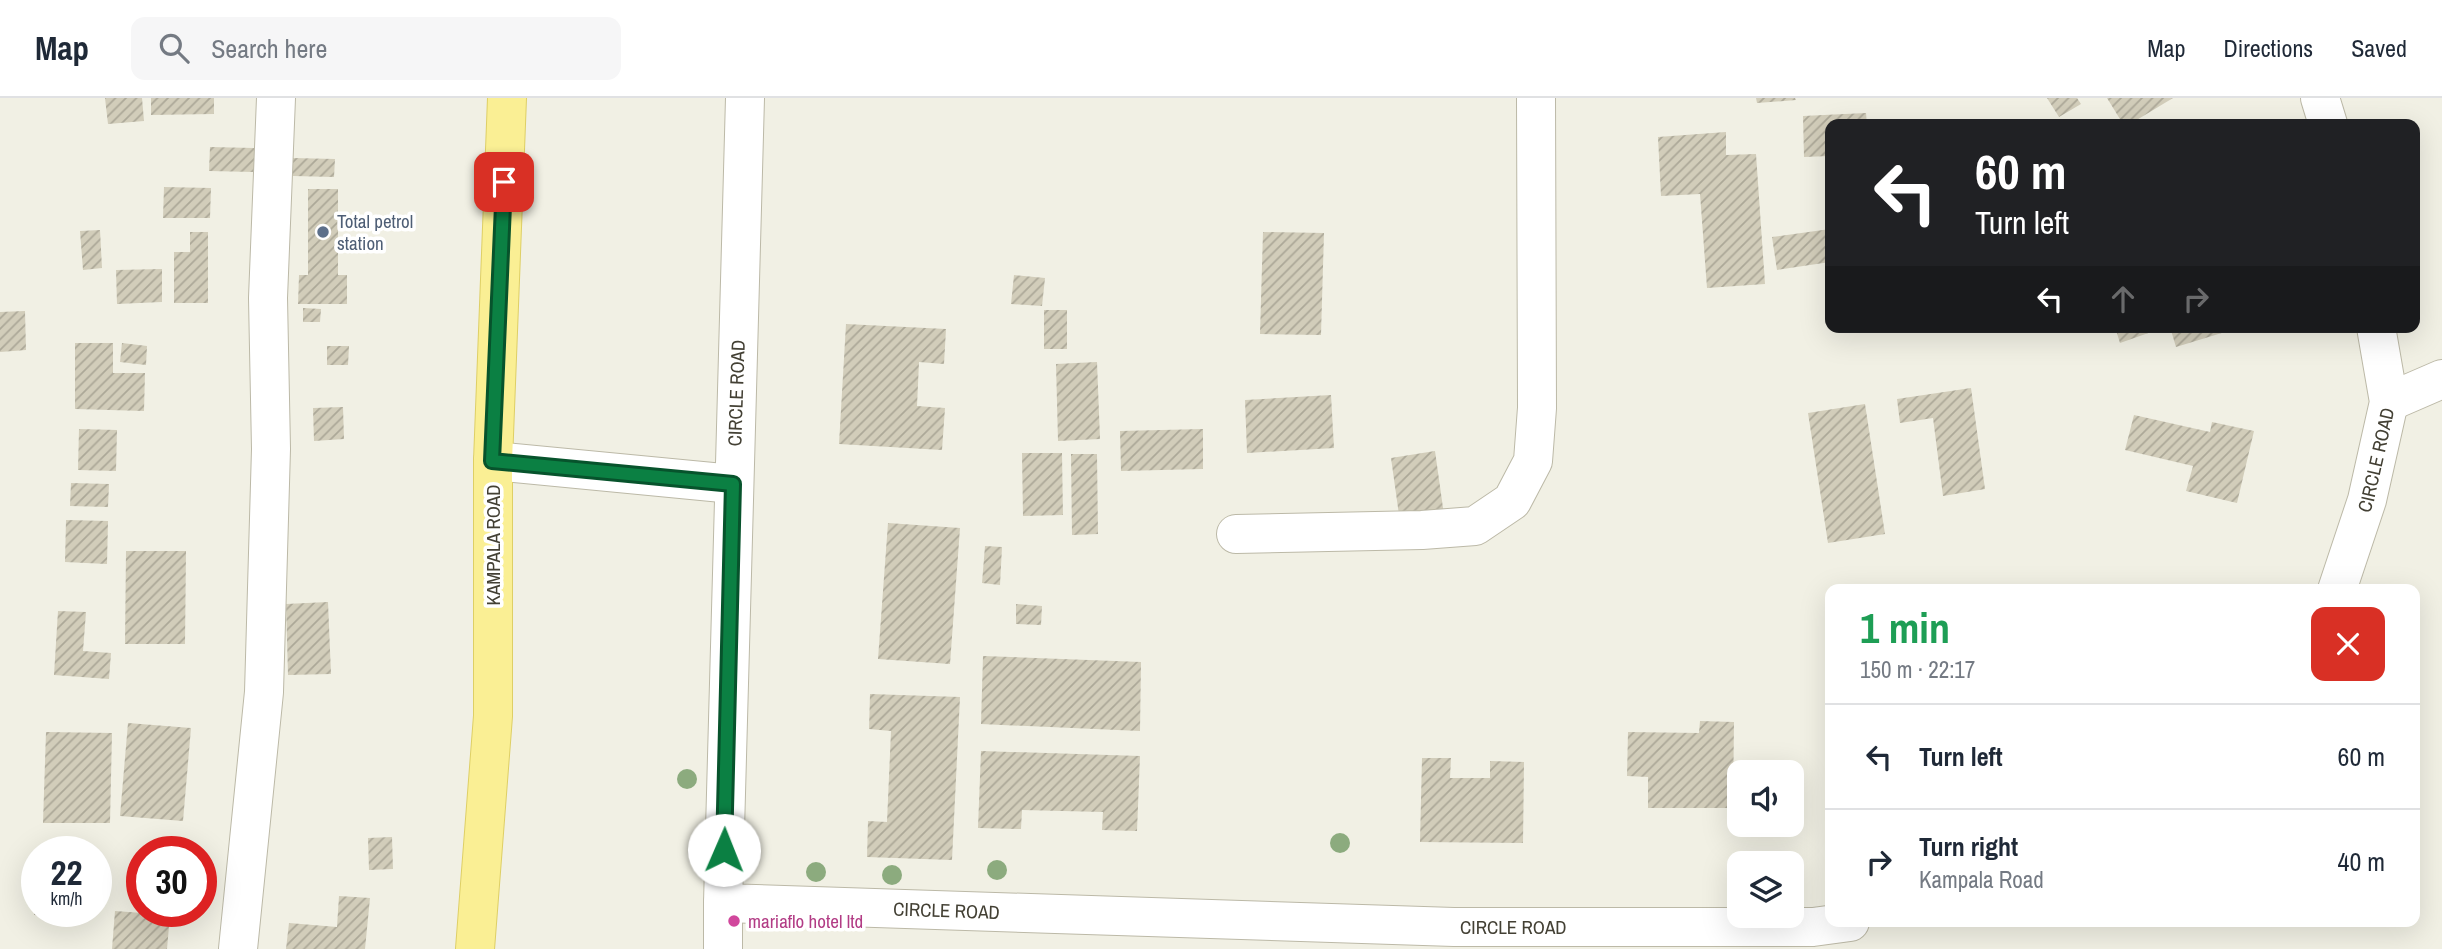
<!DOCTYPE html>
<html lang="en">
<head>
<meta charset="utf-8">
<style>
  :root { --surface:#fff; --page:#f6f6f7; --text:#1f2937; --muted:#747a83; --line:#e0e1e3 }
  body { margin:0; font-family:"Archivo Narrow",sans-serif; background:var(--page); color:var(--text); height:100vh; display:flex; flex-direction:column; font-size:26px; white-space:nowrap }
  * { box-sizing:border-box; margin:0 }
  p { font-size:23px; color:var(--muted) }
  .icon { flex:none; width:38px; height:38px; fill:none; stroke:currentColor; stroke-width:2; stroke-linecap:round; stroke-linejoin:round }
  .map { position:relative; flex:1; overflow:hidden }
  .sheet { position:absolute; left:1825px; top:486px; width:595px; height:343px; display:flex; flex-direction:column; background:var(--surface); border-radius:14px; box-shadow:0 7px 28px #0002 }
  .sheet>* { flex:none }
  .banner { position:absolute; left:1825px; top:21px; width:595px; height:214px; border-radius:14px; box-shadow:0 7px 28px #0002; background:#202124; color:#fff; overflow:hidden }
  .fabs { position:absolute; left:1727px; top:662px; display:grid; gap:14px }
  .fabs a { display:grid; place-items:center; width:77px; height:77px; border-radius:14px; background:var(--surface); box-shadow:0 7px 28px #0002; font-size:35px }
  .speed { position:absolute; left:21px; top:738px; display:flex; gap:14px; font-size:35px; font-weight:700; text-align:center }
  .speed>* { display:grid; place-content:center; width:91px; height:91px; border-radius:50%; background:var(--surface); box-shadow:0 7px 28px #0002; line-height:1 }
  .speed small { font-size:18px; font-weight:400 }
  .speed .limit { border:10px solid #d22; background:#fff; color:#111 }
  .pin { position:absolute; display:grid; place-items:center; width:60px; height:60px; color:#fff; margin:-30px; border-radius:14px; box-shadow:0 4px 10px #0006 }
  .me { position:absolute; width:77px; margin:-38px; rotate:1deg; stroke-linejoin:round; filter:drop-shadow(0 0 5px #0008) }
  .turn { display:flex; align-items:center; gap:24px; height:147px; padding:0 35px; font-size:32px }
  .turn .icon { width:91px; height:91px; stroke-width:2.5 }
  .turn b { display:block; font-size:49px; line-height:60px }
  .lanes { display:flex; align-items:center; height:66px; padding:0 35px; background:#0003; justify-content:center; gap:35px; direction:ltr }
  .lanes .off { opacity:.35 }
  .round { display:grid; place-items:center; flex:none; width:74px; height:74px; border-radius:14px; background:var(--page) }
  .head { display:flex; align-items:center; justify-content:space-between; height:119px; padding:0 35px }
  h1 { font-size:42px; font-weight:800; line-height:52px; color:#1e9e55 }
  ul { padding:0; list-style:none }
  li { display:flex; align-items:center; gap:21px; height:105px; padding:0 35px; border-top:2px solid var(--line) }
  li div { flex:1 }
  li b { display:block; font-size:26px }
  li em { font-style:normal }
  header { display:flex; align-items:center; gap:42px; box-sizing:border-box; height:98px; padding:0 35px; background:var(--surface); border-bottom:2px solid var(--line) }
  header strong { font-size:33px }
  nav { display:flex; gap:38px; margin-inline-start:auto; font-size:24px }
  .search { width:490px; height:63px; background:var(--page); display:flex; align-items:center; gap:18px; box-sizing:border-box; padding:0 24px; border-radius:14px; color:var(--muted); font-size:26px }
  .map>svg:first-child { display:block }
</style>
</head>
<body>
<header>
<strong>Map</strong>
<div class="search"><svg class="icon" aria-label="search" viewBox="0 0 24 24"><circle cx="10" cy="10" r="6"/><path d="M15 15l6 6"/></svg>Search here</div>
<nav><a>Map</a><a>Directions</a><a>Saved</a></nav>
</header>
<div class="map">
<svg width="2442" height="851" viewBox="0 0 2442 851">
  <defs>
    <pattern id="building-hatch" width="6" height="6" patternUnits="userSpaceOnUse" patternTransform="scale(1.75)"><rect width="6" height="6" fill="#d2cdba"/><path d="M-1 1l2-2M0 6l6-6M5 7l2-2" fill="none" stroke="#aca898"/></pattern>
  </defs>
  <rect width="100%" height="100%" fill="#f1f0e4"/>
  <path fill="url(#building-hatch)" d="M105 0H142L144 23 108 26Z
    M151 0H214V16L151 17Z
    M1756 0H1795L1796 2 1757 5Z
    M2047 0H2077L2081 6 2059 19Z
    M2107 0H2173L2130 26H2123Z
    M1866 15 1867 26H1830V58L1804 59 1803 18Z
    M1726 34V57L1756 56 1765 186 1707 190 1700 96 1661 98 1658 39Z
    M210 49 254 50V74L209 73Z
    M293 60 335 61 334 79 293 78Z
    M164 89 211 90 210 120H163Z
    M308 91H338V177H347V206H298L299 177H308Z
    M1830 131V164L1777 172 1772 139Z
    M100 132 102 170 83 172 80 133Z
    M190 134H208V205H174V154H190Z
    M1263 134 1324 135 1321 237 1260 236Z
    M162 171V204L117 206 116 172Z
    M1014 177 1045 180 1042 208 1011 206Z
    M303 210 321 211 320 224H303Z
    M1044 212H1067V251H1044Z
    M25 213 26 252 0 254V214Z
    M846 226 946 231 944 266 919 264 917 308 945 310 942 352 839 346Z
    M2115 229H2153L2154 233 2120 245Z
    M2170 229H2238V230L2176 249Z
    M75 245H113V275H145L144 313 75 311Z
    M122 245 147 248 146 267 120 264Z
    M327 248H349L348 267H327Z
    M1097 264 1100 341 1058 343 1056 266Z
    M1971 290 1985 391 1943 398 1933 320 1900 325 1897 301Z
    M1331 297 1334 350 1247 355 1245 302Z
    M1865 306 1885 436 1828 445 1808 315Z
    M343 309 344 341 314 343 313 310Z
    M2134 317 2210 334 2212 324 2254 333 2237 405 2186 393 2193 368 2125 352Z
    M79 331 117 332 116 373 78 372Z
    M1203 331V371L1121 373 1120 333Z
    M1435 353 1444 417 1400 424 1391 360Z
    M1022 355H1062L1063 417 1023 418Z
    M1071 356H1097L1098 436 1072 437Z
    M71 385 109 386 108 409 70 408Z
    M66 422 108 423 107 466 65 464Z
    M888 425 960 430 950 566 878 561Z
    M985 448 1002 449 1000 487 982 485Z
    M126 453H186L185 546H125Z
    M328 504 331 576 288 577 286 506Z
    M1016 506 1042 508 1041 527 1016 526Z
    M58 513 86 514 83 553 111 555 109 581 54 577Z
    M983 558 1141 564 1140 633 981 626Z
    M870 596 960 599 952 762 867 759 868 723 887 724 891 633 869 631Z
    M1700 623 1734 624 1733 710H1648V679L1627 678 1628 634 1699 635Z
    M128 625 191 630 183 723 120 718Z
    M46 634 112 635 110 725H43Z
    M981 653 1140 658 1137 733 1102 732 1103 714 1022 712 1021 731 978 730Z
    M1422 660H1451L1450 680H1490V663L1524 664 1523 745 1420 744Z
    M392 739 393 771 369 772 368 740Z
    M339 798 370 800 365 851H286L289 825 337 829Z
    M35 803H37V814H68L67 820 34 817Z
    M115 813 170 817 167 851H112Z"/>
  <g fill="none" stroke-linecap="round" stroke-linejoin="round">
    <g stroke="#bcb9a7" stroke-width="40">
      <g id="street">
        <path id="s1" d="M745 0 723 805 1454 829H1813L1850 824"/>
        <path d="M2320 0 2328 26"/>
        <path d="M2389 304 2442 281"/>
        <path d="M493 363 733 386"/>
        <path d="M1236 436 1422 432 1475 428 1512 403 1533 363 1537 310 1536 0"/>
        <path id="s2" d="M2337 492 2367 402 2389 304 2376 229"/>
        <path d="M238 851 264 594 271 351 268 200 276 0"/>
        <path d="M723 851V805"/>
      </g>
    </g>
    <g stroke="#decf65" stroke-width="40">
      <path id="primary" d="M475 851 493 618V363L507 0"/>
    </g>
    <use href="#street" stroke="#fff" stroke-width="38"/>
    <use href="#primary" stroke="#faef94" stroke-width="38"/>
  </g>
  <g fill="#8cab7e">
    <circle cx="687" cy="681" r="10"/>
    <circle cx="1340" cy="745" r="10"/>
    <circle cx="997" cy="772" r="10"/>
    <circle cx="816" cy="774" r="10"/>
    <circle cx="892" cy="777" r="10"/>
  </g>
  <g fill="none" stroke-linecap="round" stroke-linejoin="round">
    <g stroke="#07532c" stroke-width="18">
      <path id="route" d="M504 84 492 363 733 386 724 752"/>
    </g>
    <use href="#route" stroke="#0b8043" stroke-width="12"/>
  </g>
  <circle fill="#5c6f8a" stroke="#fff" stroke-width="2.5" cx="323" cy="134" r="7"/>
  <circle fill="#d1479c" stroke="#fff" stroke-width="2.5" cx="734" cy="823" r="7"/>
  <g text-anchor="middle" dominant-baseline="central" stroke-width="7" stroke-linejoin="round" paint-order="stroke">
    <g font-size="19" fill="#4e5e75" stroke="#fff" text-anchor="start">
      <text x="337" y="123">Total petrol<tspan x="337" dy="22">station</tspan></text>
    </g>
    <g font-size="19" fill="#434034" stroke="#fff">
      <text transform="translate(736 295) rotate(-88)">CIRCLE ROAD</text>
      <text stroke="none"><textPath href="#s2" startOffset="136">CIRCLE ROAD</textPath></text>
      <text transform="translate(493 447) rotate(-90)">KAMPALA ROAD</text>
      <text stroke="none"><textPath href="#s1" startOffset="1029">CIRCLE ROAD</textPath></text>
      <text stroke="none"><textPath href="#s1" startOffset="1596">CIRCLE ROAD</textPath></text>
    </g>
    <g font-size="19" fill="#b23c85" stroke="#fff" text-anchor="start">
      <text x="748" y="823">mariaflo hotel ltd</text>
    </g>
  </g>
</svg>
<div class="fabs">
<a><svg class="icon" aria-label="sound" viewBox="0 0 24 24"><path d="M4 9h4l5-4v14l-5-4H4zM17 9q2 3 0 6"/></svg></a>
<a><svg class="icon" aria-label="layers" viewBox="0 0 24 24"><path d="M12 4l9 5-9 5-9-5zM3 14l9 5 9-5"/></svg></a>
</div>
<div class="speed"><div>22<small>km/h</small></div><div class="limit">30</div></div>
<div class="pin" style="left:504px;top:84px;background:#d93025"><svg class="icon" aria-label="arrive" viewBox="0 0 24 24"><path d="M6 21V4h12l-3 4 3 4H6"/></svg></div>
<svg class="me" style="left:724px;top:752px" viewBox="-20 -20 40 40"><circle r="19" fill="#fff"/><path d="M0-13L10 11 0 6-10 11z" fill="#0b8043"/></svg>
<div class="banner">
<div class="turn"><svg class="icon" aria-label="left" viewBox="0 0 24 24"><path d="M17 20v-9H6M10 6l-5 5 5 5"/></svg><div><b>60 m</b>Turn left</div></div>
<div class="lanes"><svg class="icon" aria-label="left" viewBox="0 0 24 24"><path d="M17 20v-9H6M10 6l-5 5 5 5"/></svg><svg class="icon off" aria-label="ahead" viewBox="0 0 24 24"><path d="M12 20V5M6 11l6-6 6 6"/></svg><svg class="icon off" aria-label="right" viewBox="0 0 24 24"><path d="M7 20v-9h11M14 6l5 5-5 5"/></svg></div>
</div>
<section class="sheet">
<div class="head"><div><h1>1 min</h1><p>150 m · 22:17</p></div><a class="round" style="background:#d93025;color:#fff"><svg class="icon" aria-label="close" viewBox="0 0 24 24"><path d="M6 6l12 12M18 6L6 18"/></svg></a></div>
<ul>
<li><svg class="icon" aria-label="left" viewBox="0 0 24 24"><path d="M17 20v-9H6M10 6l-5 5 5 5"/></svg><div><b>Turn left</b></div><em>60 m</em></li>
<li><svg class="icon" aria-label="right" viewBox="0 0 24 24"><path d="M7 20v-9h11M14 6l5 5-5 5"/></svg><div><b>Turn right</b><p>Kampala Road</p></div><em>40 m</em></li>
</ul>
</section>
</div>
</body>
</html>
